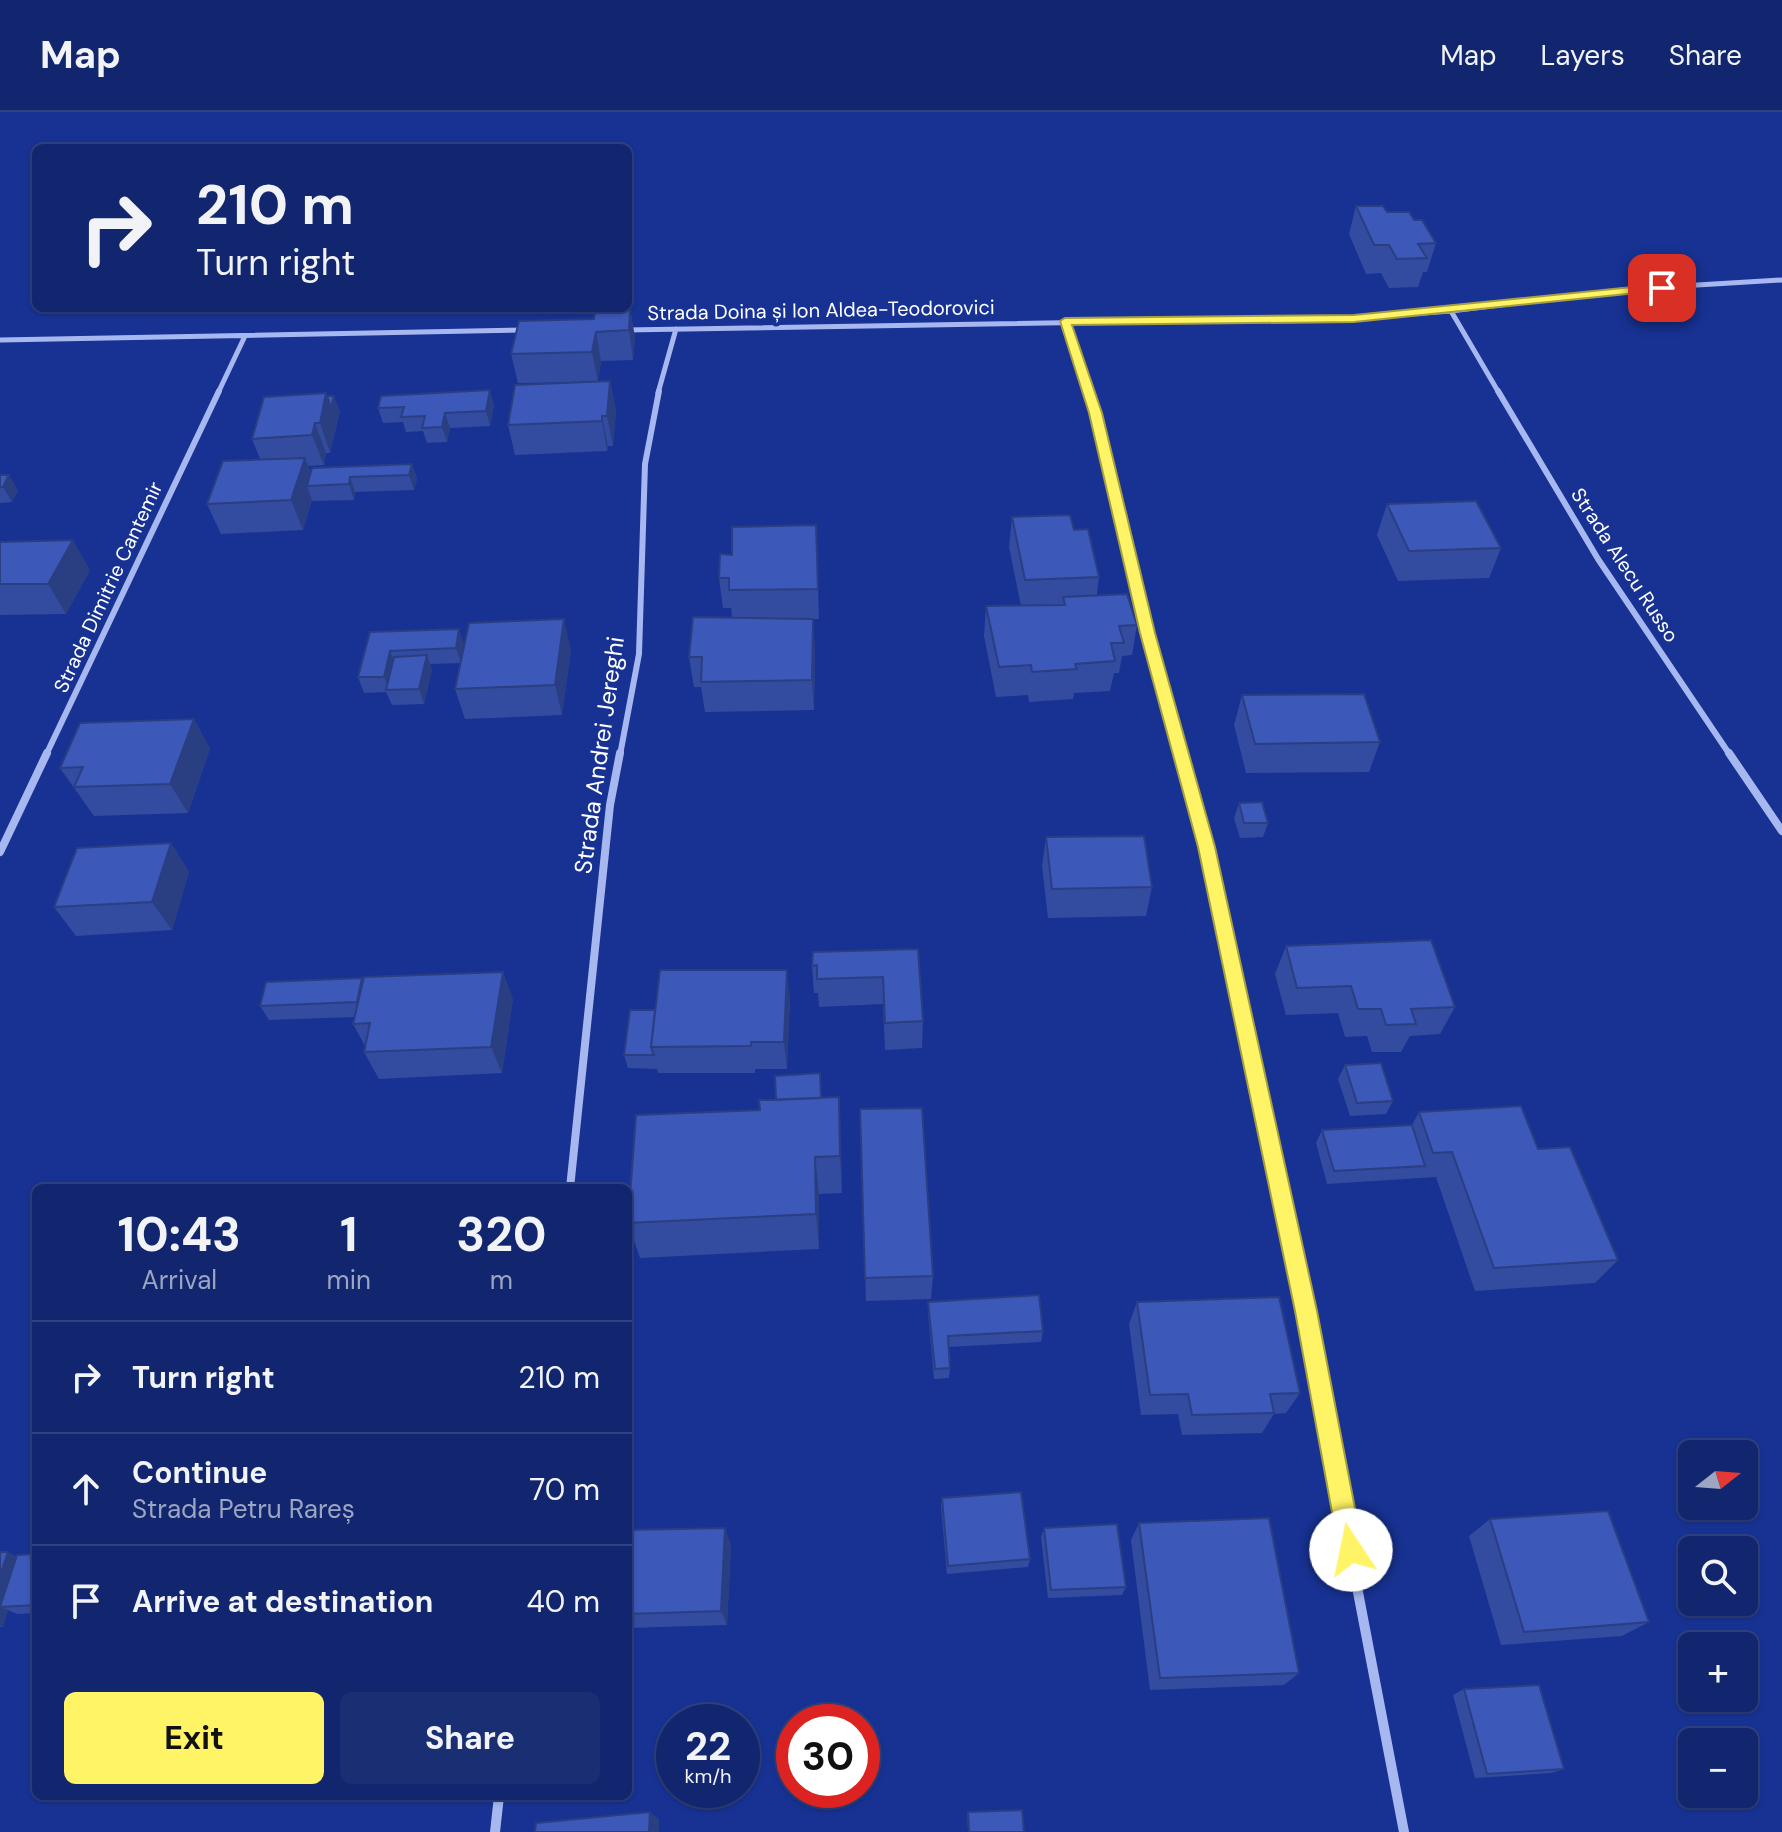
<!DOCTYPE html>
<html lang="en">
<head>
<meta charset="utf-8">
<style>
  :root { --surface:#11266e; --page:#1a2e73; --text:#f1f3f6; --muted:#9ca5c2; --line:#304381; --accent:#fff466 }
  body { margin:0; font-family:"DM Sans",sans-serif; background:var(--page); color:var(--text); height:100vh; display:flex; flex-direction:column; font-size:30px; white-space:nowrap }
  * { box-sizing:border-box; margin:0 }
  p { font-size:26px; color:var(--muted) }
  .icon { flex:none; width:44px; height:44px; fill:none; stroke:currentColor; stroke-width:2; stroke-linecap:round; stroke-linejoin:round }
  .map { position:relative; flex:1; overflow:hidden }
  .drawer { position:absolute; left:32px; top:1072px; width:600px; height:616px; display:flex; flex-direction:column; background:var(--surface); border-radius:12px; box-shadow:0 2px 6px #0004,0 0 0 2px var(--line) }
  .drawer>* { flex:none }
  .hud { position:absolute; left:32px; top:32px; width:600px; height:168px; border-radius:12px; box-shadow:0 2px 6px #0004,0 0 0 2px var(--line); background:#11266e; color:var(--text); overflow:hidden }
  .needle { width:52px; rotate:73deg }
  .fabs { position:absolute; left:1678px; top:1328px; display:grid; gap:16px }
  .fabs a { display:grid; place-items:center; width:80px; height:80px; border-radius:12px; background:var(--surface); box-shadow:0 2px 6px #0004,0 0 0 2px var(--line); font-size:40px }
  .speed { position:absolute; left:656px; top:1592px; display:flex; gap:16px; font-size:40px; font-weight:700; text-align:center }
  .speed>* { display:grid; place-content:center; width:104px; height:104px; border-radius:50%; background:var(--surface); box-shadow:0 2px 6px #0004,0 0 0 2px var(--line); line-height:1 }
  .speed small { font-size:20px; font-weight:400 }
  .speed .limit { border:12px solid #d22; background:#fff; color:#111 }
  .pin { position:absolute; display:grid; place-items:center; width:68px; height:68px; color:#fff; margin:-34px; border-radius:16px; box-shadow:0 4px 12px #0006 }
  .me { position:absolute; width:88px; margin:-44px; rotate:349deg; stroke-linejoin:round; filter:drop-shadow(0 0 6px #0008) }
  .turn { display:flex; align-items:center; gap:28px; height:168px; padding:0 32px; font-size:36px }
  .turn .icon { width:104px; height:104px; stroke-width:2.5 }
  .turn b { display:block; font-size:56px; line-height:68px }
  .eta { display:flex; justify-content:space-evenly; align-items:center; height:136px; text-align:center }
  .eta b { font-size:48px; font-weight:700; line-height:56px }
  .button { display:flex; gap:16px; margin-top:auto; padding:16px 32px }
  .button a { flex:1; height:92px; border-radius:12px; background:var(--accent); color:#111; font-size:32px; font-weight:700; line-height:92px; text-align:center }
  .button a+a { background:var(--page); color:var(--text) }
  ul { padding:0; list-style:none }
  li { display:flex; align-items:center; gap:24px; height:112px; padding:0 32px; border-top:2px solid var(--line) }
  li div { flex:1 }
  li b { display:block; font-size:30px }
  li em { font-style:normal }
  header { display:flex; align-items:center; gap:48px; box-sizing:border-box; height:112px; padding:0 40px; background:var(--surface); border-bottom:2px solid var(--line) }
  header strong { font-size:38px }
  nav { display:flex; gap:44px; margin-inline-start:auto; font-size:28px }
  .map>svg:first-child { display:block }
</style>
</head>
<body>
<header>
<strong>Map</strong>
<nav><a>Map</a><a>Layers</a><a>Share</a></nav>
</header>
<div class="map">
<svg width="1782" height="1720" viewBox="0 0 1782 1720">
  <rect width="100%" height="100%" fill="#173293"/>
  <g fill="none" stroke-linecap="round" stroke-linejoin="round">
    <path stroke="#a7b8f0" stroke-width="5" d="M1451 199 1499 281
      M1065 209 1089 281
      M625 218 1354 206 1451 199 1631 177 1782 168
      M0 228 527 218
      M218 281 245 224
      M658 281 676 217"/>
    <path stroke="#a7b8f0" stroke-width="6" d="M1088 279 1181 643
      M1498 279 1598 447 1730 643
      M46 643 219 279
      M620 643 639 542 645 352 659 279"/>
    <path stroke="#a7b8f0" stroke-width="8" d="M1180 641 1206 735 1287 1112
      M1729 641 1782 719
      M0 740 47 641
      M570 1076 610 693 620 641"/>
    <path stroke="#a7b8f0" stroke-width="10" d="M1287 1110 1404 1720
      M495 1720 499 1684"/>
  </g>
  <path fill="#344c9f" d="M1356 94 1387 100 1414 108 1436 131 1427 160H1423L1418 175 1389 176 1381 161 1366 162 1349 122Z
    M630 197 635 226 633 248 601 249 598 270 518 271 511 242 594 207Z
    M610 269 616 299 613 334H608L607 339 515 343 508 313Z
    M327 285 340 299 330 341H326L324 353 308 354 311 361 412 352 417 367 414 378 355 380 354 388 313 389 312 388 303 418 221 422 207 392 260 347 252 327Z
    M494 293 490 314 450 316 447 330 427 331 423 319 406 320 403 310 383 311 378 296Z
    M0 363 18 378 12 390 0 391Z
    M1387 392 1501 436 1489 466 1398 469 1377 423Z
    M1012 405 1074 418 1099 465 1097 483 1137 513 1132 543 1122 544 1119 561H1114L1110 579 1074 581 1073 587 1029 590 1028 583 996 585 984 524 986 494H1021L1009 435Z
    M816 413 819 507H805L815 537 814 598 705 600 701 575H694L689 545 732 505 731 496H723L719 466 732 443Z
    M0 430 90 458 66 502 0 503Z
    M459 517 464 532 571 538 562 603 465 607 455 577 460 551 430 552 432 558 424 592 392 593 386 580 364 581 358 565 370 520Z
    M1242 583 1380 630 1369 660 1246 661 1234 613Z
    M194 607 210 637 188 701 94 704 60 656Z
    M1239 691 1268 711 1263 725 1240 726 1234 706Z
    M1046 725 1152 775 1146 804 1048 806 1042 754Z
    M171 731 189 760 172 818 76 824 54 795Z
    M1286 834 1455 895 1440 922 1410 924 1401 940H1372L1367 924 1345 925 1338 901 1286 903 1275 862Z
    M918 837 923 909 922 936 885 938 883 892 819 895 818 881H814L812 854Z
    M362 866 363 868 513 887 502 961 379 967 364 940 365 934 353 912 354 905 269 908 260 894Z
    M790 886 787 957H755V961H658L657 957 628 956 624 943 655 898Z
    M1345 953 1393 989 1386 1002 1350 1004 1338 967Z
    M839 985 842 1081 819 1082V1137L640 1146 628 1111 760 998 821 986Z
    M860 997 933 1164 931 1187 866 1189Z
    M1419 1000 1538 1037 1618 1148 1595 1171 1475 1179 1436 1065 1327 1072 1316 1031 1322 1018 1412 1013Z
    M928 1190 1043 1219 1041 1230 948 1235 950 1256 949 1266 934 1267 928 1201Z
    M1137 1190 1300 1281 1286 1301 1274 1302 1262 1321 1182 1323 1178 1302 1141 1303 1129 1212Z
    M942 1386 1030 1447 1028 1455 947 1462 941 1395Z
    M1490 1407 1649 1510 1622 1524 1501 1533 1469 1424Z
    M1139 1411 1299 1561 1284 1573 1150 1578 1131 1428Z
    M1044 1416 1126 1475 1122 1483 1048 1486 1041 1425Z
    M628 1418 731 1432 727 1513 628 1516Z
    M0 1440 16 1444 36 1442V1501L17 1502 8 1498 3 1515H0Z
    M1464 1577 1564 1657 1551 1661 1475 1666 1453 1583Z
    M968 1700 1024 1720H968L967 1704Z"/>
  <path fill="#2a3e82" d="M630 197 635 226 633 248 629 218Z
    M596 220 601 249 598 270 592 240Z
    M610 269 616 299 613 334 607 304Z
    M490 278 494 293 490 314 486 299Z
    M326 281 337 311 330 341 320 311Z
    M334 284 340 299 337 311 331 296Z
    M445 301 450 316 447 330 442 315Z
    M602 304 608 334 607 339 602 309Z
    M315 311 326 341 324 353 312 323Z
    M305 346 315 374H307L312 388 303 418 291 388Z
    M412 352 417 367 414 378 409 363Z
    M9 363 18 378 12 390 3 375Z
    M350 365 355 380 354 388 349 372Z
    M73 428 90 458 66 502 48 472Z
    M564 507 571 538 562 603 555 573Z
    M813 507 815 537 814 598 812 568Z
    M459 517 464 532 461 551 456 536Z
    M390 539 396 554 390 580 384 565Z
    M427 543 432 558 424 592 419 577Z
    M194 607 210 637 188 701 170 672Z
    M171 731 189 760 172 818 152 790Z
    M787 858 790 886 787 957 784 930Z
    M503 860 513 887 502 961 491 935Z
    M839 985 841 1023 842 1081 840 1044Z
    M815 1045 819 1082V1137L816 1102Z
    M725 1416 731 1432 727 1513 721 1499Z
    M8 1440 24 1448 0 1495 8 1498 3 1515 0 1514V1464Z
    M650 1700 659 1707V1720H649Z"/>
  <path fill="#3c58b9" stroke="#2a3e82" stroke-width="2" d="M1356 94H1383L1387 100H1409L1414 108H1422L1436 131 1418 132 1427 146 1397 147 1389 133H1374Z
    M630 197 629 218 596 220 592 240 511 242 519 209 594 207 595 198Z
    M610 269 607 304H602V309L508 313 515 273Z
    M490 278 486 299 445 301 442 315 422 316 425 304 401 305 404 295 378 296 381 284Z
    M326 281 320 311H315L312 323 252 327 264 285Z
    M327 284H334L331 296Z
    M305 346 291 388 207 392 223 349Z
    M412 352 409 363 350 365 349 372 307 374 312 356Z
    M0 363H9L3 375H0Z
    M1476 389 1501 436 1409 439 1387 392Z
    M1070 403 1074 418 1088 417 1099 465 1025 468 1012 405Z
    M816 413 818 477 729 478V466H719L720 442 732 443V415Z
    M73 428 48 472H0V430Z
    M1127 482 1137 513 1119 514 1124 531H1111L1115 549 1075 552 1077 557 1032 560 1031 553 999 555 986 494 1065 493 1063 485Z
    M693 505 813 507 812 568 701 570 702 545H689Z
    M564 507 555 573 455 577 469 511Z
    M459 517 456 536 390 539 384 565H358L370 520Z
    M427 543 419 577 386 578 394 545Z
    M1364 582 1380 630 1255 632 1242 583Z
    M194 607 170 672 74 675 83 655 60 656 80 611Z
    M1262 690 1268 711H1244L1239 691Z
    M1144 724 1152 775 1052 777 1046 725Z
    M171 731 152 790 54 795 77 736Z
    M1431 828 1455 895 1411 897 1416 912 1386 913 1381 897H1358L1351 874 1297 876 1286 834Z
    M918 837 923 909 885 911 883 865 817 867V853L812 854 813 840Z
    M660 858H787L784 930H751V934L651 935Z
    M503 860 491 935 364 940 370 911 353 912 364 865Z
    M362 866 357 890 260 894 266 870Z
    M630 898H655L651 935 654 943H624Z
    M1381 951 1393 989 1357 991 1345 953Z
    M820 961 821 986 776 988 775 964Z
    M839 985 840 1044 815 1045 816 1102 628 1111 636 1003 760 998 759 988Z
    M1521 994 1538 1037 1570 1035 1618 1148 1494 1156 1452 1040 1433 1041 1419 1000Z
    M922 996 933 1164 865 1166 860 997Z
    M1412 1013 1425 1054 1334 1059 1322 1018Z
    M1039 1183 1043 1219 948 1224 950 1256 935 1257 928 1190Z
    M1279 1185 1300 1281 1270 1282 1274 1301 1192 1303 1188 1282 1150 1283 1137 1190Z
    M1021 1380 1030 1447 948 1454 942 1386Z
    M1608 1399 1649 1510 1524 1520 1490 1407Z
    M1269 1406 1299 1561 1160 1566 1139 1411Z
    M1117 1412 1126 1475 1051 1478 1044 1416Z
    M725 1416 721 1499 628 1502V1418Z
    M0 1440H8L0 1464Z
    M36 1442V1493L0 1495 17 1443Z
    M1539 1573 1564 1657 1487 1662 1464 1577Z
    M1022 1698 1024 1720H969L968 1700Z
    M650 1700 649 1720H535L536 1711Z"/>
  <path fill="#fff466" stroke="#a69f42" stroke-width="2" d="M1662 172 1667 176 1666 178 1354 210 1072 213 1102 301 1155 521 1215 735 1317 1199 1363 1438 1359 1447 1351 1450 1342 1447 1339 1438 1295 1199 1198 735 1140 521 1089 301 1060 209 1065 206 1354 203Z"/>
  <g text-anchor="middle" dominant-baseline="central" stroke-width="8" stroke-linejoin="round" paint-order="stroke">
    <g font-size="20" fill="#fff" stroke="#173293">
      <text transform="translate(821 198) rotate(-1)">Strada Doina și Ion Aldea-Teodorovici</text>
      <text transform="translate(1625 453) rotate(57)">Strada Alecu Russo</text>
      <text transform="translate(108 475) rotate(-65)">Strada Dimitrie Cantemir</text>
    </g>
    <g font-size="24" fill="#fff" stroke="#173293">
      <text transform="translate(599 643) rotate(-82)">Strada Andrei Jereghi</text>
    </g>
  </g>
</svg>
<div class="fabs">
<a><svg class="needle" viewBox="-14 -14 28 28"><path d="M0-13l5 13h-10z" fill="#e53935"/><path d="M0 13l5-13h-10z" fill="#9ca5c2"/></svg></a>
<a><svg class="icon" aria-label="search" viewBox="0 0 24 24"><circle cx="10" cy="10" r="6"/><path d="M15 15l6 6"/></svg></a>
<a>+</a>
<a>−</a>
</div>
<div class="speed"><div>22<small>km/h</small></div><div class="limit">30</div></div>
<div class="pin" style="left:1662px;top:176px;background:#d93025"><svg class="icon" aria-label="arrive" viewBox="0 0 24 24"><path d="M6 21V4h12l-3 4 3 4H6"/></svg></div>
<svg class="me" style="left:1351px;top:1438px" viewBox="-20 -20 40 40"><circle r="19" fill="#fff"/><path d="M0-13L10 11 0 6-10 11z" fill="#fff466"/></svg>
<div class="hud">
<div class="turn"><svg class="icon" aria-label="right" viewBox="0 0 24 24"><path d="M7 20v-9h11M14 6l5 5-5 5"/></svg><div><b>210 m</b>Turn right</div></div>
</div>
<section class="drawer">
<div class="eta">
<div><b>10:43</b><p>Arrival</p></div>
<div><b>1</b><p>min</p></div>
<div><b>320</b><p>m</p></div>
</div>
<ul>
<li><svg class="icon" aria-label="right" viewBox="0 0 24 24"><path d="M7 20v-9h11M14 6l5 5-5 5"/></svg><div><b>Turn right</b></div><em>210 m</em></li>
<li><svg class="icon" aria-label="ahead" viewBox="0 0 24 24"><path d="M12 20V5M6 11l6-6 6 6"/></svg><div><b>Continue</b><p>Strada Petru Rareș</p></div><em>70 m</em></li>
<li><svg class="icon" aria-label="arrive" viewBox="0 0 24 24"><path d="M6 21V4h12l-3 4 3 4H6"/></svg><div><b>Arrive at destination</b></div><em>40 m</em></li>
</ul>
<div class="button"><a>Exit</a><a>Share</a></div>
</section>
</div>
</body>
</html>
